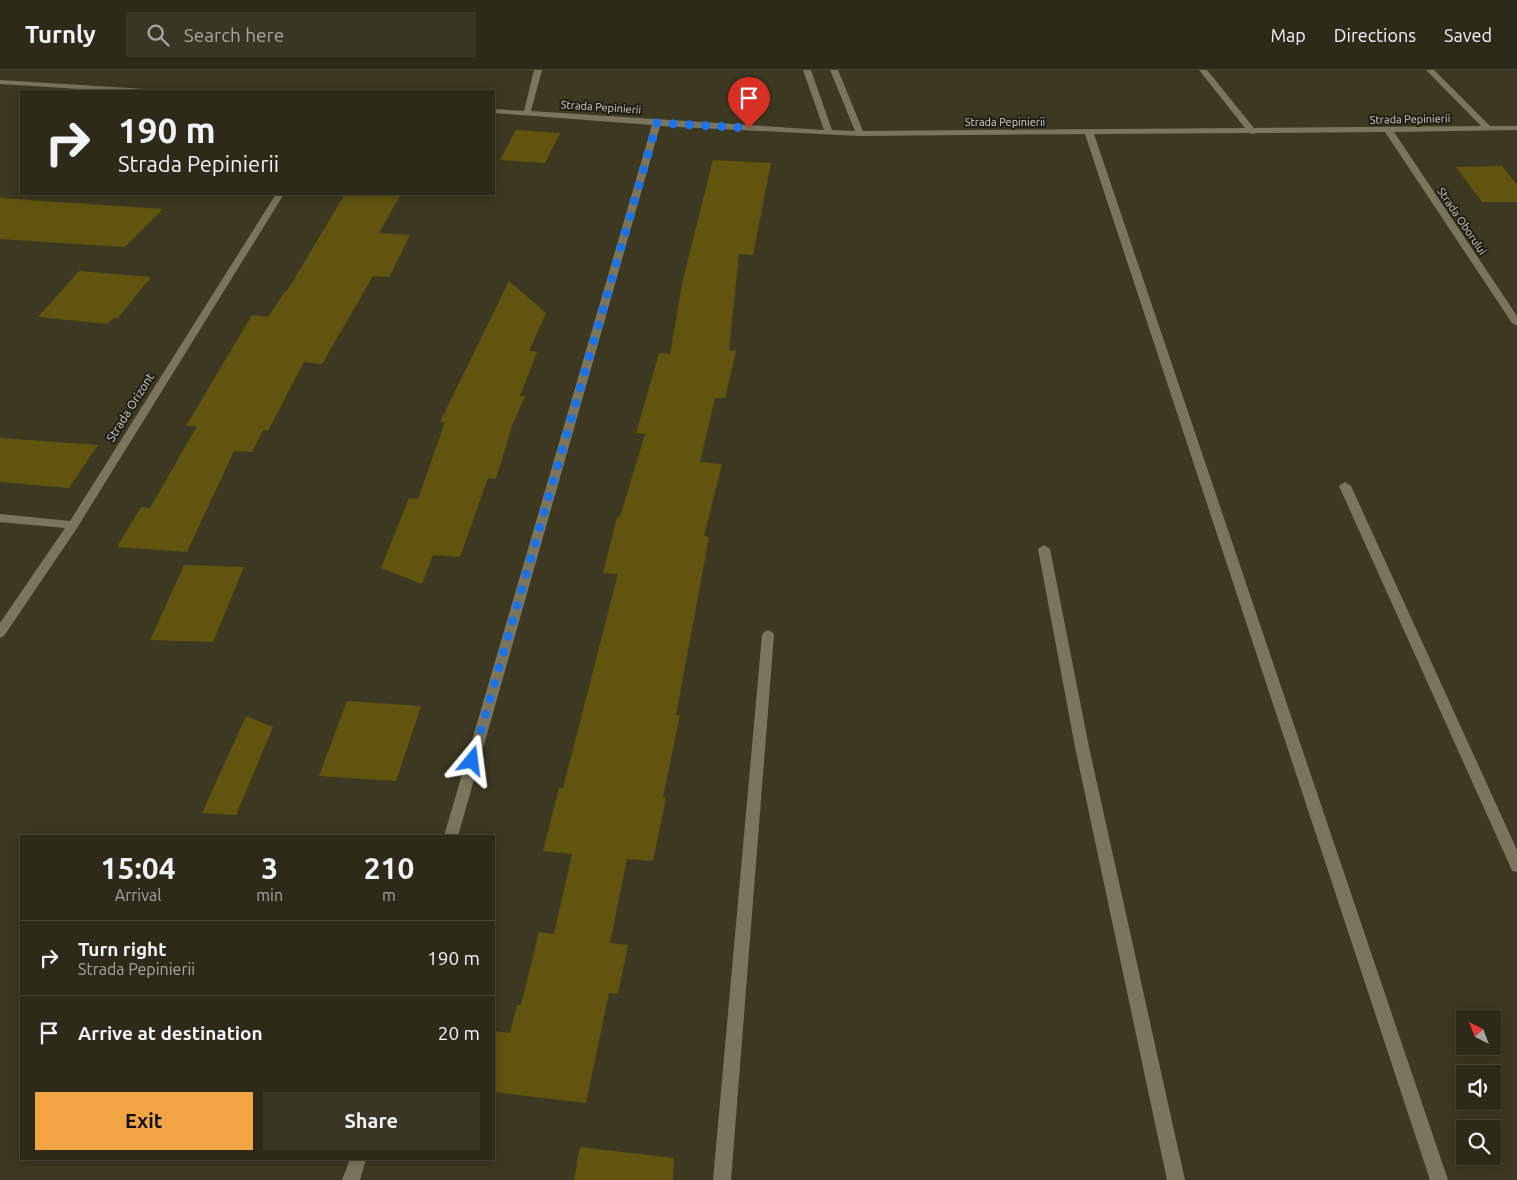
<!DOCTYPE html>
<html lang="en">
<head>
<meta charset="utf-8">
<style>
  :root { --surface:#2e2a19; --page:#3a3626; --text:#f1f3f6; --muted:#a7a7a2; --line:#494638; --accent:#f3a443 }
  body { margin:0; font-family:Ubuntu,sans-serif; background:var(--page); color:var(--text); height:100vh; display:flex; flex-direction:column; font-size:19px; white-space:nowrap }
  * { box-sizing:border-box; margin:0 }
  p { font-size:16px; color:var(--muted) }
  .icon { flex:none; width:28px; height:28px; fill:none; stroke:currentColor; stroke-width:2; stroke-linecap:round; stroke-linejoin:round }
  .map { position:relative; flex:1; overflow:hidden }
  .panel { position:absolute; left:20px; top:765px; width:475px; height:325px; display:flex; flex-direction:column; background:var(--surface); border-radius:0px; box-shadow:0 2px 12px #0003,0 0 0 1px var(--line) }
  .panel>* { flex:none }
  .banner { position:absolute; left:20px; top:20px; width:475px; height:105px; border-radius:0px; box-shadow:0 2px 12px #0003,0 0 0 1px var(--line); background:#2e2a19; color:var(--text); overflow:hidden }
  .needle { width:32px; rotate:318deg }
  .buttons { position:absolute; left:1456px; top:940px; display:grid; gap:10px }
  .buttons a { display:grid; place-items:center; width:45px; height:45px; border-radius:0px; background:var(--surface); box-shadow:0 2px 12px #0003,0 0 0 1px var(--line); font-size:25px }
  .pin { position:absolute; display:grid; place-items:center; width:42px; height:42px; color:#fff; margin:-51px -21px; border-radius:50% 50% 50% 0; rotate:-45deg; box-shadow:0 0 5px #0007 }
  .pin .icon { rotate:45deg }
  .me { position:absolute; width:55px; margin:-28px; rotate:16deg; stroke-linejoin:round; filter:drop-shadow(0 0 4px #0008) }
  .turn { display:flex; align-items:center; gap:18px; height:105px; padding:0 15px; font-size:22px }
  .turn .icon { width:65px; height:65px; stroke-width:2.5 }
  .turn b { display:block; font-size:35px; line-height:42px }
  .eta { display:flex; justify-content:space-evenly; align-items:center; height:85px; text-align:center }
  .eta b { font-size:30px; font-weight:700; line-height:35px }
  .button { display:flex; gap:10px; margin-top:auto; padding:10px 15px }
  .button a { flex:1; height:58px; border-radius:0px; background:var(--accent); color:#111; font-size:20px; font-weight:700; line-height:58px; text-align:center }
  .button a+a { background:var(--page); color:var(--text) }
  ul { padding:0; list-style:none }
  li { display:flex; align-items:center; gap:15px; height:75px; padding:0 15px; border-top:1px solid var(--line) }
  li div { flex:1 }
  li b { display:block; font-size:19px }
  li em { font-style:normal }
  header { display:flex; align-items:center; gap:30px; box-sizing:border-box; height:70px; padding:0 25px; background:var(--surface); border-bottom:1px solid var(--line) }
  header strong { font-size:24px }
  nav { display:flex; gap:28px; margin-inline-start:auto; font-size:18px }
  .search { width:350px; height:45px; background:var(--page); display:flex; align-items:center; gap:12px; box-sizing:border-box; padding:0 18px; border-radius:0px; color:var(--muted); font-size:19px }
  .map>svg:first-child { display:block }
</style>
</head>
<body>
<header>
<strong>Turnly</strong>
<div class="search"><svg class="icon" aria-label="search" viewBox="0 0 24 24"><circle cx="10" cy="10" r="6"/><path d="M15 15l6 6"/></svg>Search here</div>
<nav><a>Map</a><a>Directions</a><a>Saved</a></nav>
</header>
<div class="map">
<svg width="1517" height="1110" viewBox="0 0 1517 1110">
  <rect width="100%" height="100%" fill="#3d3821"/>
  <path fill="#61540f" d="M516 60 560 63 545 93 500 90Z
    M713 90 771 93 753 185 739 184 729 280 736 281 725 328H715L700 392 722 394 704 466 709 467 676 645H680L663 727 666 728 653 791 627 789 610 873 628 875 618 924 609 923 586 1033 494 1022V961L510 963 517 935H521L539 862 554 864 572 784 543 781 559 718H563L618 504 603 503 617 447H620L645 364 636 363 659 283 670 284 683 209Z
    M1502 96 1517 115V132H1482L1456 97Z
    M345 124H401L379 163 410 165 389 207 373 206 322 294 304 292 268 361 263 360 252 382 234 381 187 482 117 477 141 437 150 438 197 356H186L252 245 268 247 285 221H287Z
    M0 128 163 139 125 177 0 169Z
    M79 201 151 207 118 248H113L108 254 38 247Z
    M509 211 546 243 529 281 537 282 520 326H525L512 356 496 409 488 408 460 487 433 485 422 514 381 498 409 428 418 429 445 352H440Z
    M0 368 98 375 69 418 0 412Z
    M184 495 244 497 213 572 150 570Z
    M347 631 421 636 396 711 319 706Z
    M246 646 273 657 236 745 202 743Z
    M580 1077 674 1088 673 1110H574Z"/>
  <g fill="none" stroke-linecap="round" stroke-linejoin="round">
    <path fill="#7a755c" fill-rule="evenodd" d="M534 0H542L531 41 824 60 803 0H811L832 60 855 61 830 0H838L863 61 1245 58 1199 0H1207L1254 58 1481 56 1426 0H1434L1490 56H1517V60L1394 62 1517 246V256L1512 253 1385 62 1257 63 1253 64 1249 63 1094 64 1448 1110H1430L1085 64 860 66 660 56 458 766H444L652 55 494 43V39L524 41Z
      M0 10 145 19 149 21H111L0 14Z
      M276 124H284L77 458 4 566 0 568V553L65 458 0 452V444L70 451Z
      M1345 412 1351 416 1517 780V802L1512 801 1510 796 1339 416Z
      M1044 475 1050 479 1089 677 1185 1110H1167L1075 677 1038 479Z
      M768 560 772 562 774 565 731 1110H713L762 565 764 562Z
      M350 1089H366L360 1110H342Z"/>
  </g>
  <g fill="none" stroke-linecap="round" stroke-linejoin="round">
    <path stroke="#1a73e8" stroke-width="9" stroke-dasharray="0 16.2" d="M472 691 657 53 749 58"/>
  </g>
  <g text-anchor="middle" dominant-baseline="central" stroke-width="4" stroke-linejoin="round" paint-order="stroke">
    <g font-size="11" fill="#d5d2c5" stroke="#211f15">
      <text transform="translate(601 37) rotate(4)">Strada Pepinierii</text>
      <text transform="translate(1410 49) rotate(-1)">Strada Pepinierii</text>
      <text x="1005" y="52">Strada Pepinierii</text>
      <text transform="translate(1462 151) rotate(56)">Strada Oborului</text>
    </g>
    <g font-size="12" fill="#d5d2c5" stroke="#211f15">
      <text transform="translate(130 337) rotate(-58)">Strada Orizont</text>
    </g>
  </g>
</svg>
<div class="buttons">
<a><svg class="needle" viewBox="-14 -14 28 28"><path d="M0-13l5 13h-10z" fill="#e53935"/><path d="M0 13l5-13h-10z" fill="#a7a7a2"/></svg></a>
<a><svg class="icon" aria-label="sound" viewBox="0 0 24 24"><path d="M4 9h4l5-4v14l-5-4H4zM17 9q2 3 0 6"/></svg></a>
<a><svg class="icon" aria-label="search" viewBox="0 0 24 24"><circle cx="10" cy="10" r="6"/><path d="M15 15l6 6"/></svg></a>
</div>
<div class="pin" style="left:749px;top:58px;background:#d93025"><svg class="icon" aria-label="arrive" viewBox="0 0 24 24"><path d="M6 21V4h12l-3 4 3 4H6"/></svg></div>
<svg class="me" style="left:472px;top:691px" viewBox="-20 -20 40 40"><path d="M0-17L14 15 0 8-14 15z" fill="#1a73e8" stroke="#fff" stroke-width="4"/></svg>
<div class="banner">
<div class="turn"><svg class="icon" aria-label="right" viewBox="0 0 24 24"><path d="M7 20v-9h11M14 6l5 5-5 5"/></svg><div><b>190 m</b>Strada Pepinierii</div></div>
</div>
<section class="panel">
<div class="eta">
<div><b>15:04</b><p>Arrival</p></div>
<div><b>3</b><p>min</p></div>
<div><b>210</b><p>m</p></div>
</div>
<ul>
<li><svg class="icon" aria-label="right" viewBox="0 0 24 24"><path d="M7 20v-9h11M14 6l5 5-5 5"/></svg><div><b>Turn right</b><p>Strada Pepinierii</p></div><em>190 m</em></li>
<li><svg class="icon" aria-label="arrive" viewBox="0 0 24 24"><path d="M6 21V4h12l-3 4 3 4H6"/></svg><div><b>Arrive at destination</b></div><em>20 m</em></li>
</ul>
<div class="button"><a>Exit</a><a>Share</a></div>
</section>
</div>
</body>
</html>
